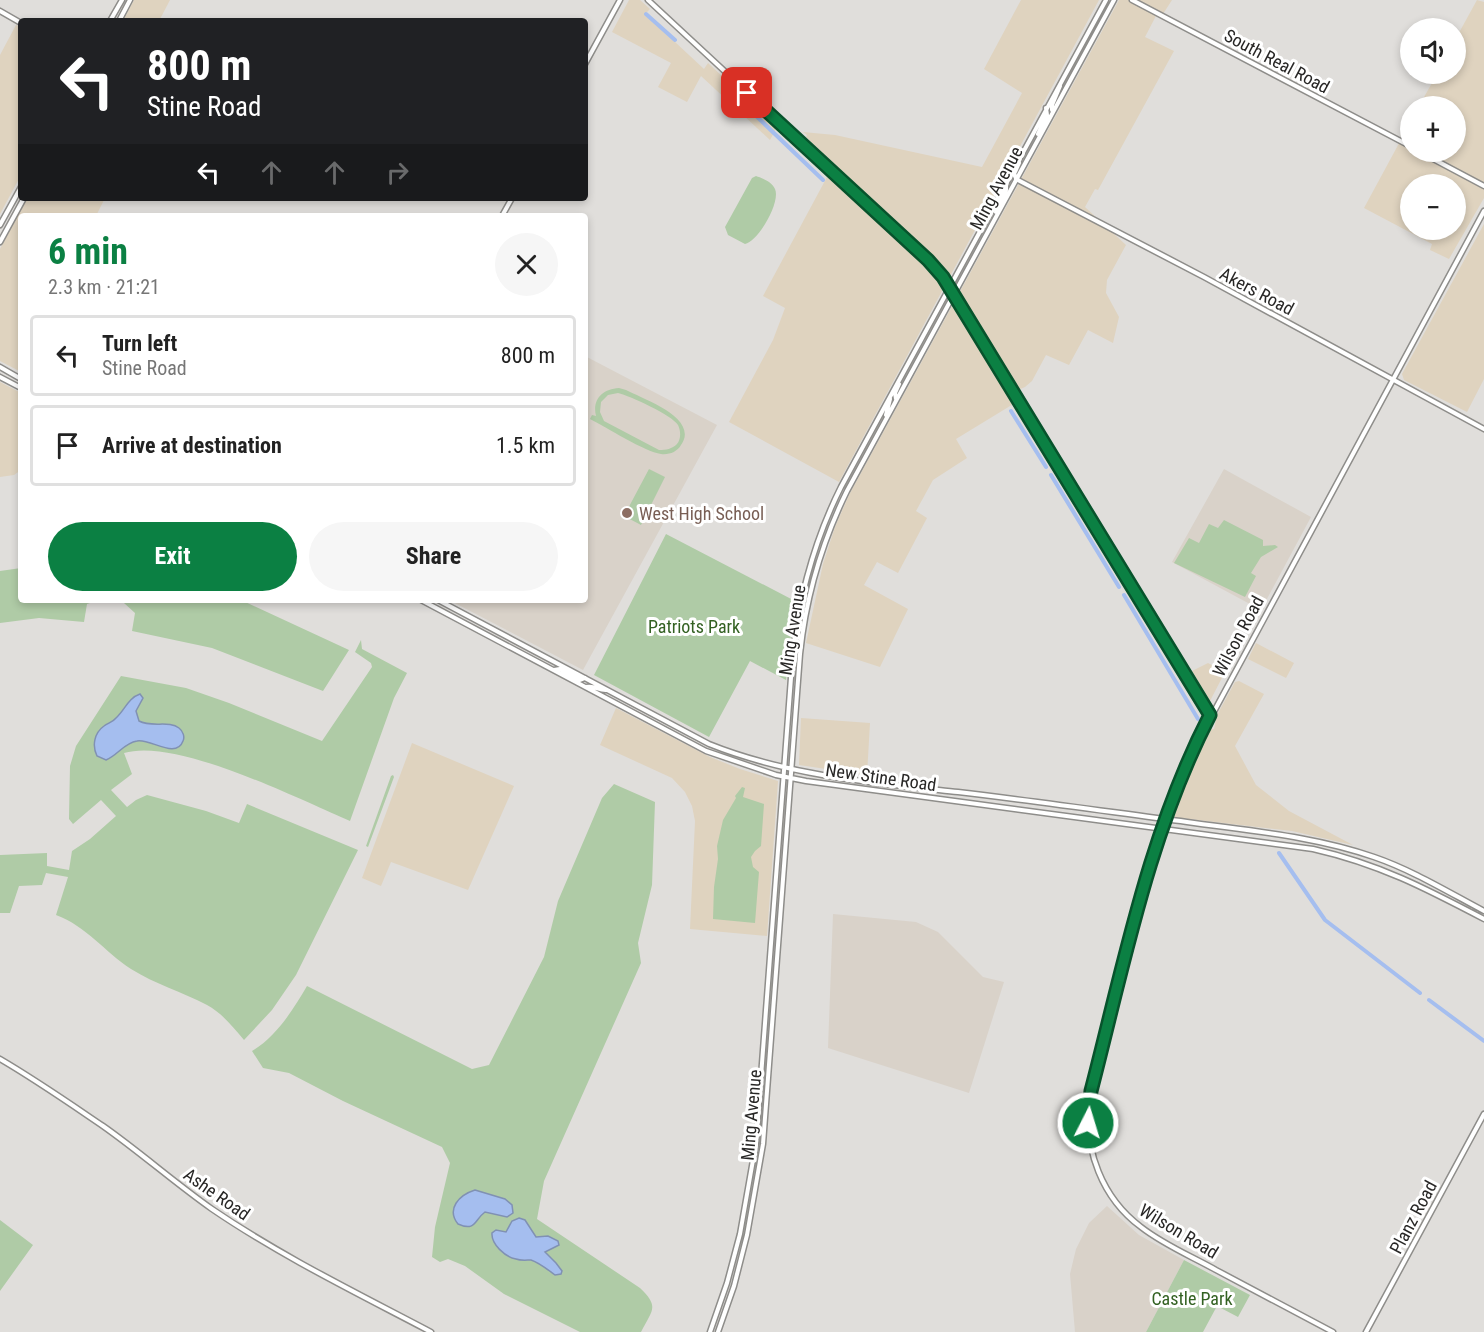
<!DOCTYPE html>
<html lang="en">
<head>
<meta charset="utf-8">
<style>
  :root { --surface:#fff; --page:#f6f6f6; --text:#222; --muted:#767676; --line:#e0e0e0; --accent:#0b8043 }
  body { margin:0; font-family:"Roboto Condensed",sans-serif; background:var(--page); color:var(--text); height:100vh; display:flex; flex-direction:column; font-size:22px; white-space:nowrap }
  * { box-sizing:border-box; margin:0 }
  p { font-size:20px; color:var(--muted) }
  .icon { flex:none; width:33px; height:33px; fill:none; stroke:currentColor; stroke-width:2; stroke-linecap:round; stroke-linejoin:round }
  .map { position:relative; flex:1; overflow:hidden }
  .side { position:absolute; left:18px; top:213px; width:570px; height:390px; display:flex; flex-direction:column; background:var(--surface); border-radius:6px; box-shadow:0 3px 9px #0003 }
  .side>* { flex:none }
  .banner { position:absolute; left:18px; top:18px; width:570px; height:183px; border-radius:6px; box-shadow:0 3px 9px #0003; background:#202124; color:#fff; overflow:hidden }
  .tools { position:absolute; left:1400px; top:18px; display:grid; gap:12px }
  .tools a { display:grid; place-items:center; width:66px; height:66px; border-radius:50%; background:var(--surface); box-shadow:0 3px 9px #0003; font-size:30px }
  .pin { position:absolute; display:grid; place-items:center; width:51px; height:51px; color:#fff; margin:-26px; border-radius:12px; box-shadow:0 3px 9px #0006 }
  .me { position:absolute; width:66px; margin:-33px; rotate:5deg; stroke-linejoin:round; filter:drop-shadow(0 0 4px #0008) }
  .turn { display:flex; align-items:center; gap:21px; height:126px; padding:0 30px; font-size:27px }
  .turn .icon { width:78px; height:78px; stroke-width:2.5 }
  .turn b { display:block; font-size:42px; line-height:51px }
  .lanes { display:flex; align-items:center; height:57px; padding:0 30px; background:#0003; justify-content:center; gap:30px; direction:ltr }
  .lanes .off { opacity:.35 }
  .round { display:grid; place-items:center; flex:none; width:63px; height:63px; border-radius:32px; background:var(--page) }
  .headline { display:flex; align-items:center; justify-content:space-between; height:102px; padding:0 30px }
  h1 { font-size:36px; font-weight:700; line-height:45px; color:var(--accent) }
  .action { display:flex; gap:12px; margin-top:auto; padding:12px 30px }
  .action a { flex:1; height:69px; border-radius:36px; background:var(--accent); color:#fff; font-size:24px; font-weight:700; line-height:69px; text-align:center }
  .action a+a { background:var(--page); color:var(--text) }
  ul { padding:0; list-style:none }
  li { display:flex; align-items:center; gap:18px; height:81px; margin:0 12px 9px; padding:0 18px; border:3px solid var(--line); border-radius:6px }
  li div { flex:1 }
  li b { display:block; font-size:22px }
  li em { font-style:normal }
  .map>svg:first-child { display:block }
</style>
</head>
<body>
<div class="map">
<svg width="1484" height="1332" viewBox="0 0 1484 1332">
  <rect width="100%" height="100%" fill="#e0dedb"/>
  <path fill="#dfd3bf" fill-rule="evenodd" d="M134 0H170L159 21H123Z
    M629 0H640L650 9 645 14 704 69 708 63 777 127 770 140 701 76 687 102 658 87 671 63 612 32Z
    M1021 0H1099L839 482 729 422 773 340 785 308 763 296 834 164 806 137 807 135 803 132 835 135 982 167 1022 93 984 69Z
    M1119 0H1172L1163 14 1158 12 1145 37 1174 51 1098 190 1095 189 1085 207 1126 245 1107 280 1106 293 1119 317 1113 343 1088 330 1069 365 1046 355 1032 381 1025 387 1018 390 1015 403 956 439 967 458 933 480 916 511 927 518 898 573 877 562 864 585 908 609 880 667 806 643 823 564 835 527 849 495Z
    M1477 0 1484 2V198L1449 259 1430 250 1432 244 1364 208 1410 123V152H1455V106H1419L1437 74H1455V40ZM1410 184H1455V230H1410Z
    M16 25 21 27V175L0 214V55Z
    M27 198H105L96 216H21V372L0 361V249Z
    M1484 224V379L1467 412 1404 380 1402 374Z
    M0 382 21 393V470L14 475 0 477Z
    M1256 643 1294 663 1286 678 1248 659Z
    M1208 663 1225 672 1210 701 1192 671Z
    M1239 681 1264 694 1235 746 1256 785 1289 811 1353 845 1292 831 1172 817 1194 761 1209 730 1214 729 1217 715 1235 682Z
    M616 708 710 757 740 769 778 781 767 936 690 929 695 821 692 806 685 792 672 778 600 745Z
    M801 718 870 723 867 775 799 765Z
    M412 743 514 786 468 890 391 862 381 886 362 878Z"/>
  <path fill="#d9d2c9" d="M585 356 717 425 583 670 449 600H585Z
    M1224 469 1311 517 1261 610 1172 562Z
    M833 914 916 922 938 932 983 977 1004 982 969 1093 828 1048Z
    M1107 1206 1139 1235 1184 1260 1146 1332H1075L1070 1274 1076 1249 1089 1223Z"/>
  <path fill="#afcba6" fill-rule="evenodd" d="M756 176C762 178 772 182 775 189 781 202 758 242 745 244L728 235 725 227 752 178Z
    M619 388 626 390C643 399 700 418 681 445 677 452 669 455 661 454 645 452 606 427 590 419L592 415 596 416C592 400 602 389 619 388ZM618 393C630 396 672 415 678 425 681 431 681 439 677 444 672 449 666 450 659 450L604 421 600 412 601 402 608 395Z
    M649 469 665 477 641 525 624 516Z
    M1224 520 1263 540V546L1275 545 1278 547 1261 557 1251 573 1256 576 1245 597 1174 563 1189 538 1199 543 1209 524 1218 528Z
    M666 534 795 601 786 680 750 661 709 737 594 675Z
    M21 568V600H99L87 604 84 622 39 618 0 623V571Z
    M107 600H241L349 650 323 691 212 648 132 631 135 613 124 603Z
    M361 640 362 649 407 673 394 698 350 821C298 799 176 737 124 753L132 774 111 790 127 807 136 800 147 795 206 811 239 823 247 804 358 850 296 975 272 1010 244 1040C233 1027 222 1013 207 1005 182 992 155 984 131 969 105 952 86 926 56 915L68 877 46 873 42 885 19 886 10 913H0V855L47 853V866L69 870 72 851 90 839 116 816 101 800 73 824 69 819 70 766 76 746 121 676 186 688 229 703 322 741 372 667 371 663 355 652Z
    M393 775 394 777 368 847 366 846 391 776Z
    M614 784 655 802 652 885 638 943 641 963 544 1181 537 1219 640 1288C660 1307 652 1310 641 1332H580L504 1294 465 1266 448 1259 440 1262 432 1257 435 1227 450 1163 442 1147 343 1101 289 1073 263 1068 252 1051C276 1037 293 1010 307 986L472 1069 489 1065 544 957 558 901 602 798Z
    M742 787 745 788 743 797 764 804 761 846 755 851 751 857 753 867 759 872 755 923 713 919 714 887 718 859 717 846 723 820 736 798 735 796Z
    M0 1220 33 1245 0 1291Z
    M1184 1260 1250 1295 1238 1317 1217 1306 1203 1332H1146Z"/>
  <path fill="#a5beef" stroke="#8091b3" stroke-width="1.5" d="M140 694 143 698 136 711 139 721C152 728 169 720 179 728 183 731 185 737 183 741 176 760 150 738 137 741 124 743 118 755 106 760L97 756C92 746 94 733 104 726 108 723 113 722 116 718 125 710 128 698 140 694Z
    M475 1190 505 1199 512 1205 513 1213 507 1217 485 1212C474 1220 476 1232 458 1224 446 1209 459 1195 475 1190Z
    M519 1218 525 1220 536 1237 548 1236 558 1241 559 1245 545 1252 556 1263 562 1271 561 1274 555 1275C548 1270 540 1263 531 1260 527 1260 521 1261 516 1259 505 1257 491 1244 492 1233L496 1230 506 1232 512 1221Z"/>
  <g fill="none" stroke-linecap="round" stroke-linejoin="round">
    <path stroke="#a5beef" stroke-width="4" d="M646 14 675 40
      M753 113 823 180
      M1011 411 1046 467
      M1051 475 1119 587
      M1124 595 1198 719
      M1279 853 1325 920 1420 993
      M1429 1000 1484 1041"/>
    <g stroke="#8e8d8a" stroke-width="7">
      <path id="tertiary" d="M648 0 928 260 943 277 1210 715
        M1132 0 1410 146
        M0 11 21 23
        M585 64 620 0
        M1420 152 1484 186
        M1016 179 1204 277 1484 429
        M502 216 512 198
        M0 1059C36 1080 69 1103 103 1126 140 1152 175 1183 212 1209 281 1256 357 1293 431 1332
        M1333 1332C1294 1311 1255 1291 1216 1270 1191 1256 1164 1245 1141 1227 1102 1198 1084 1150 1089 1102L1155 849 1171 801 1190 756 1484 211
        M1366 1332 1484 1114"/>
    </g>
    <g stroke="#8e8d8a" stroke-width="7">
      <path id="secondary" d="M110 21 122 0
        M119 21 130 0
        M1052 110V105L1060 86
        M1038 134 1047 115 1046 108
        M1016 178 1014 174 1019 163
        M996 212 1006 190V184
        M0 225 21 187
        M0 242 24 198
        M0 367 21 379
        M0 377 21 388
        M896 399 895 393 899 384
        M886 415 890 399
        M421 600 706 751 776 775 806 781 1313 849C1379 864 1425 888 1484 919
        M438 600 709 744C789 776 874 783 958 792 1034 801 1111 812 1187 822 1250 831 1314 836 1374 857 1412 870 1448 892 1484 911
        M799 623 798 635 801 639
        M554 670 560 669 580 680 585 678
        M586 687C595 685 599 691 607 690
        M710 1332 727 1283 740 1234 756 1143 793 651C800 593 815 539 841 487L1106 0
        M718 1332 734 1286 747 1235 763 1144 800 654C806 596 822 542 847 491L1114 0"/>
    </g>
    <use href="#tertiary" stroke="#fff" stroke-width="4"/>
    <use href="#secondary" stroke="#fff" stroke-width="4"/>
  </g>
  <g fill="none" stroke-linecap="round" stroke-linejoin="round">
    <g stroke="#07532c" stroke-width="15">
      <path id="route" d="M747 93 928 260 943 277 1210 715C1149 833 1124 964 1091 1091L1088 1123"/>
    </g>
    <use href="#route" stroke="#0b8043" stroke-width="10"/>
  </g>
  <circle fill="#8d6e63" stroke="#fff" stroke-width="2" cx="627" cy="513" r="6"/>
  <g text-anchor="middle" dominant-baseline="central" stroke-width="6" stroke-linejoin="round" paint-order="stroke">
    <g font-size="18" fill="#282726" stroke="#fff">
      <text transform="translate(1277 61) rotate(28)">South Real Road</text>
      <text transform="translate(996 188) rotate(-62)">Ming Avenue</text>
      <text transform="translate(1257 291) rotate(28)">Akers Road</text>
      <text transform="translate(792 630) rotate(-81)">Ming Avenue</text>
      <text transform="translate(1238 636) rotate(-62)">Wilson Road</text>
      <text transform="translate(881 777) rotate(8)">New Stine Road</text>
      <text transform="translate(751 1115) rotate(-85)">Ming Avenue</text>
      <text transform="translate(217 1194) rotate(35)">Ashe Road</text>
      <text transform="translate(1413 1217) rotate(-62)">Planz Road</text>
      <text transform="translate(1179 1231) rotate(31)">Wilson Road</text>
    </g>
    <g font-size="18" fill="#785e54" stroke="#fff" text-anchor="start">
      <text x="639" y="513">West High School</text>
    </g>
    <g font-size="18" fill="#336122" stroke="#fff">
      <text x="694" y="626">Patriots Park</text>
      <text x="1192" y="1298">Castle Park</text>
    </g>
  </g>
</svg>
<div class="tools">
<a><svg class="icon" aria-label="sound" viewBox="0 0 24 24"><path d="M4 9h4l5-4v14l-5-4H4zM17 9q2 3 0 6"/></svg></a>
<a>+</a>
<a>−</a>
</div>
<div class="pin" style="left:747px;top:93px;background:#d93025"><svg class="icon" aria-label="arrive" viewBox="0 0 24 24"><path d="M6 21V4h12l-3 4 3 4H6"/></svg></div>
<svg class="me" style="left:1088px;top:1123px" viewBox="-20 -20 40 40"><circle r="17" fill="#0b8043" stroke="#fff" stroke-width="3"/><path d="M0-11L8 9 0 5-8 9z" fill="#fff"/></svg>
<div class="banner">
<div class="turn"><svg class="icon" aria-label="left" viewBox="0 0 24 24"><path d="M17 20v-9H6M10 6l-5 5 5 5"/></svg><div><b>800 m</b>Stine Road</div></div>
<div class="lanes"><svg class="icon" aria-label="left" viewBox="0 0 24 24"><path d="M17 20v-9H6M10 6l-5 5 5 5"/></svg><svg class="icon off" aria-label="ahead" viewBox="0 0 24 24"><path d="M12 20V5M6 11l6-6 6 6"/></svg><svg class="icon off" aria-label="ahead" viewBox="0 0 24 24"><path d="M12 20V5M6 11l6-6 6 6"/></svg><svg class="icon off" aria-label="right" viewBox="0 0 24 24"><path d="M7 20v-9h11M14 6l5 5-5 5"/></svg></div>
</div>
<section class="side">
<div class="headline"><div><h1>6 min</h1><p>2.3 km · 21:21</p></div><a class="round"><svg class="icon" aria-label="close" viewBox="0 0 24 24"><path d="M6 6l12 12M18 6L6 18"/></svg></a></div>
<ul>
<li><svg class="icon" aria-label="left" viewBox="0 0 24 24"><path d="M17 20v-9H6M10 6l-5 5 5 5"/></svg><div><b>Turn left</b><p>Stine Road</p></div><em>800 m</em></li>
<li><svg class="icon" aria-label="arrive" viewBox="0 0 24 24"><path d="M6 21V4h12l-3 4 3 4H6"/></svg><div><b>Arrive at destination</b></div><em>1.5 km</em></li>
</ul>
<div class="action"><a>Exit</a><a>Share</a></div>
</section>
</div>
</body>
</html>
